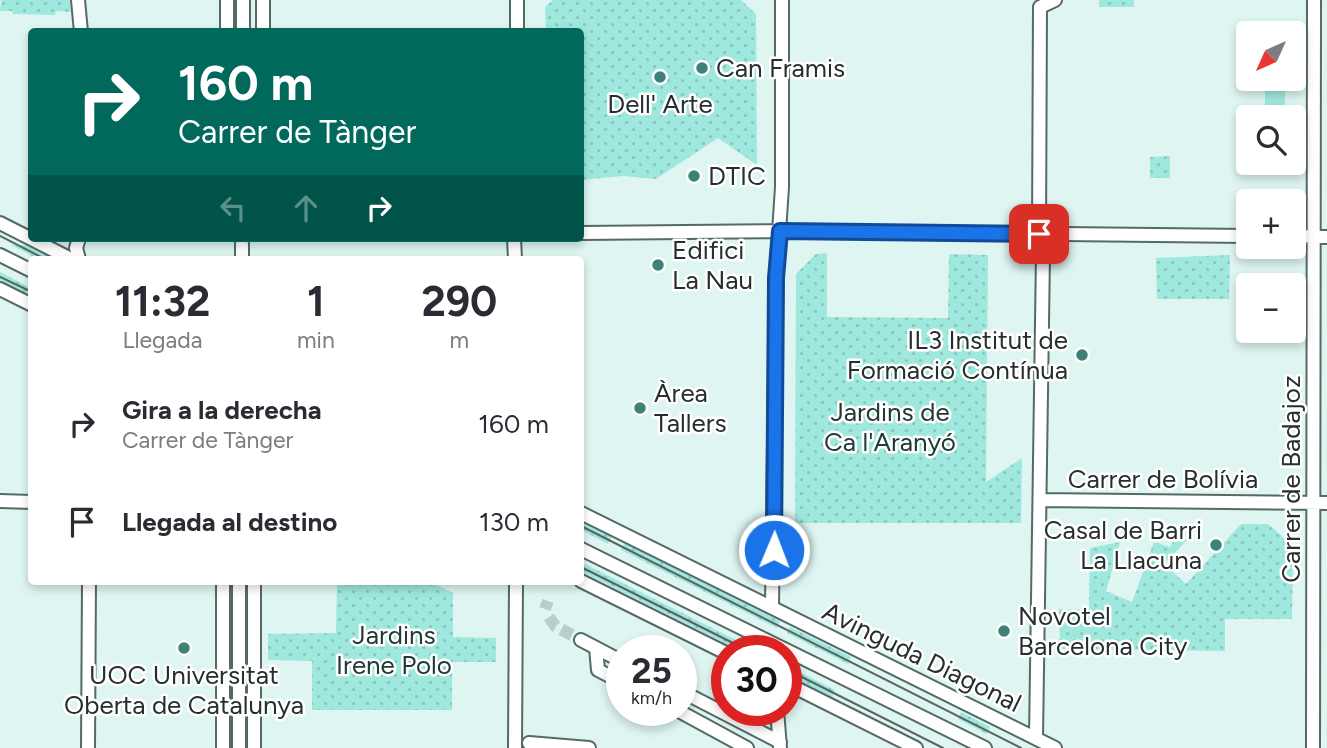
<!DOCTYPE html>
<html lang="es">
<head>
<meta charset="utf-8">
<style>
  :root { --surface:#fff; --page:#f7f7f7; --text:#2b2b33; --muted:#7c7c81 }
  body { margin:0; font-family:Figtree,sans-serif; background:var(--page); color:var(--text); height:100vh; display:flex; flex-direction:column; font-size:26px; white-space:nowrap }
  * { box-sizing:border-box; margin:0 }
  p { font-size:23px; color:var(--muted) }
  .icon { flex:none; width:38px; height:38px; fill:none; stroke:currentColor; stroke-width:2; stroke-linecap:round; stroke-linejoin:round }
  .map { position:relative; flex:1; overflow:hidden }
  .panel { position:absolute; left:28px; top:256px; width:556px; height:329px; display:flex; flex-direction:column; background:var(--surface); border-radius:7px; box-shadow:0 4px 10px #0003 }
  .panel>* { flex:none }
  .guide { position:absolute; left:28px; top:28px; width:556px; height:214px; border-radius:7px; box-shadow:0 4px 10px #0003; background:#00695c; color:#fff; overflow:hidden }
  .needle { width:46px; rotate:225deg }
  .controls { position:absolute; left:1236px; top:21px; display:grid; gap:14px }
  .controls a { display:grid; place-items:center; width:70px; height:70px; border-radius:7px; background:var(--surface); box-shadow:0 4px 10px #0003; font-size:35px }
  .speed { position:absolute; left:606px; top:635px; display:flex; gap:14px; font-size:35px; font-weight:700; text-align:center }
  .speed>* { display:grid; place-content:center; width:91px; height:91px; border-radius:50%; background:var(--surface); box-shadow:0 4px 10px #0003; line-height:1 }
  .speed small { font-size:18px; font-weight:400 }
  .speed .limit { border:10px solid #d22; background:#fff; color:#111 }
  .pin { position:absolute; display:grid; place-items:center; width:60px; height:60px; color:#fff; margin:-30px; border-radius:14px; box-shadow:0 4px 10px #0006 }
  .me { position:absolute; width:77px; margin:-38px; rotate:1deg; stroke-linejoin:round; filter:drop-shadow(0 0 5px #0008) }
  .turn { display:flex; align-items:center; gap:24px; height:147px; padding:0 35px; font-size:32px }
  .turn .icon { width:91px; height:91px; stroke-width:2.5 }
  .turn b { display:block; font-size:49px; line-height:60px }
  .lanes { display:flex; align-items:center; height:66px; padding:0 35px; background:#0003; justify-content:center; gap:35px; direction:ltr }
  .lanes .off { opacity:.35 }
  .eta { display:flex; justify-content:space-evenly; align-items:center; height:119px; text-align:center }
  .eta b { font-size:42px; font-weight:700; line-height:49px }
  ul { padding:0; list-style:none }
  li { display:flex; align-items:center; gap:21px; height:98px; padding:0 35px }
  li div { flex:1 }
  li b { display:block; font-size:26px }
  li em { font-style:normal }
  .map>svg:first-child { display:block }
</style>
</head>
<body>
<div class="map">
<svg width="1327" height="748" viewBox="0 0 1327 748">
  <defs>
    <pattern id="green-dots" width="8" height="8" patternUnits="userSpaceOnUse" patternTransform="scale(1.75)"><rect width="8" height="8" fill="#9fe8dd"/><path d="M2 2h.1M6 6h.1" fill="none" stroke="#89c7be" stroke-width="1.8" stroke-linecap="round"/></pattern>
  </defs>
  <rect width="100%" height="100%" fill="#def5f1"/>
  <path fill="url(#green-dots)" d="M1 0H70L71 12 56 11 55 15 13 14 12 11H0Z
    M553 0H741L756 14 757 165 718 138 656 179 623 176 581 180V32L546 31 545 7Z
    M1099 0H1134V7H1099Z
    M1170 156V178H1150V157Z
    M11 245H26L55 259H38Z
    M827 253V317L948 318 949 254 988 255 986 482 1022 458 1021 523H795L796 274 816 254Z
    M1230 255 1229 299H1157L1156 258Z
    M0 272 31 288V296L0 281Z
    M581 521 612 536 608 544 581 530Z
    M1241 524H1268L1293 546 1292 619H1225V651L1060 649 1059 609 1089 610 1090 548 1120 542 1106 591 1132 602 1154 542 1170 547 1173 542 1188 539 1164 564 1186 584Z
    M625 543 780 621 777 628 621 550Z
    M581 562 758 651H741L581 571Z
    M337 581H417L422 585 429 581 453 593V637L496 638V662H452V710H312V661L268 660V634L336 633Z
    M790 627 851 657 848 664 787 633Z
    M798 671 835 690 832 697 795 678Z
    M961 712 990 727 987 734 958 719Z"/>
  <path fill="#9fe8dd" d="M1265 79H1285V105H1265Z"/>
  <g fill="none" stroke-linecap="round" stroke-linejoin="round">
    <path stroke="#b9cdca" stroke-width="12" stroke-dasharray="12 6" stroke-linecap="butt" d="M545 609 548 601
      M549 617 555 626 581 640"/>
    <g stroke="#556a66" stroke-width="16">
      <path id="minor" d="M78 0 81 32
        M263 0V32
        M1040 7 1055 0
        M227 32V0
        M243 32V0
        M517 32V0
        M0 223 71 259
        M581 233 780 231 1248 236
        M1293 236 1327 237
        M79 238 76 248 79 259
        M514 238 515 259
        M242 244V259
        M0 255 32 271
        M0 289 32 305
        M1040 500 1327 503
        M0 501 32 502
        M581 513 1055 748
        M581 549 985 748
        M254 581V748
        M581 581 726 653
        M772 608 776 278 782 187V0
        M581 640 621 661
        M596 648 598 670 621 682
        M786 683 916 748
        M681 691 780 742
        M677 710 747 748
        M777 710 780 748
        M1036 738 1043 254 1039 234 1040 7
        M529 743 589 748
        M88 748 89 581
        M223 748V581
        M239 748V581
        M515 748 516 581
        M1313 748 1314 0"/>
    </g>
    <use href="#minor" stroke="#fff" stroke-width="12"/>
    <path stroke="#586562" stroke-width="2" d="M0 236 45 259
      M0 277 32 292
      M581 526 1021 748
      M581 567 749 651
      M786 669 943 748"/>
  </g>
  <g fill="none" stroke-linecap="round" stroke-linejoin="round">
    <g stroke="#114b97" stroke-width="18">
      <path id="route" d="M774 550 776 278 780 231 1039 234"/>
    </g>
    <use href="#route" stroke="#1a73e8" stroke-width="12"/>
  </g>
  <g fill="#3c8278" stroke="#fff" stroke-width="2.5">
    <circle cx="702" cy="68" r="7"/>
    <circle cx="660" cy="77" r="7"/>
    <circle cx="694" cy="176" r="7"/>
    <circle cx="658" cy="265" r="7"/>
    <circle cx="1082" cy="355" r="7"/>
    <circle cx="640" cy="408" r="7"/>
    <circle cx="1216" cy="545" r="7"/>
    <circle cx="1004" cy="631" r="7"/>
    <circle cx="184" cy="648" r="7"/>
  </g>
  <g text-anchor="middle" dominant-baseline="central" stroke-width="5" stroke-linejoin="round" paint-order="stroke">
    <g font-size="26" fill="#262f2d" stroke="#fff" text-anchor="start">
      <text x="716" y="68">Can Framis</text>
      <text x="660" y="104" text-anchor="middle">Dell' Arte</text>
      <text x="708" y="176">DTIC</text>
      <text x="672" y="250">Edifici<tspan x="672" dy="30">La Nau</tspan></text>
      <text x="1068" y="340" text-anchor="end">IL3 Institut de<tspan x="1068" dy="30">Formació Contínua</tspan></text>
      <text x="654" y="393">Àrea<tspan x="654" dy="30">Tallers</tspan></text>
      <text x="1202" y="530" text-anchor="end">Casal de Barri<tspan x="1202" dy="30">La Llacuna</tspan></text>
      <text x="1018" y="616">Novotel<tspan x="1018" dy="30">Barcelona City</tspan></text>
      <text x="184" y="675" text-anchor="middle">UOC Universitat<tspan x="184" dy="30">Oberta de Catalunya</tspan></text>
    </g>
    <g font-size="26" fill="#223a36" stroke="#fff">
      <text x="890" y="412">Jardins de<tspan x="890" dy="30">Ca l'Aranyó</tspan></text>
      <text x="394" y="635">Jardins<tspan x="394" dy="30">Irene Polo</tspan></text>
    </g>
    <g font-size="26" fill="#262f2d" stroke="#fff">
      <text x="1163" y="479">Carrer de Bolívia</text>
      <text transform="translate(1291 479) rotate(-90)">Carrer de Badajoz</text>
      <text transform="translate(922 657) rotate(26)">Avinguda Diagonal</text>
    </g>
  </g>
</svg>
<div class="controls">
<a><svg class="needle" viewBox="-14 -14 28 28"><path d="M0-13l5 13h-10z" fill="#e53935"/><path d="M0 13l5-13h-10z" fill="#7c7c81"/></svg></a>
<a><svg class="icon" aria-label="search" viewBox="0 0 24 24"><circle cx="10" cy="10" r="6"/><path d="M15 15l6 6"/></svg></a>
<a>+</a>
<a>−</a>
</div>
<div class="speed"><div>25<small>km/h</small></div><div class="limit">30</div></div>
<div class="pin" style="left:1039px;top:234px;background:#d93025"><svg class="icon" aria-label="arrive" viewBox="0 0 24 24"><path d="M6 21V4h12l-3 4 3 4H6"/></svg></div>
<svg class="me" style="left:774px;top:550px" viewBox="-20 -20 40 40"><circle r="17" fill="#1a73e8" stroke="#fff" stroke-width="3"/><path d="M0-11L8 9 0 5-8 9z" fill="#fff"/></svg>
<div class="guide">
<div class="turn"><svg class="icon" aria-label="right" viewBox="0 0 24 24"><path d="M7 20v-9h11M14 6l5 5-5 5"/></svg><div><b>160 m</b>Carrer de Tànger</div></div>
<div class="lanes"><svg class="icon off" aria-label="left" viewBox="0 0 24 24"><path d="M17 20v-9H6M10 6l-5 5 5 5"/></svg><svg class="icon off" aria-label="ahead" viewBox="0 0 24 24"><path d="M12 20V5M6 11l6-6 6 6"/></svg><svg class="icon" aria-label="right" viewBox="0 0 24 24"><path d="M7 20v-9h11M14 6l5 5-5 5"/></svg></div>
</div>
<section class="panel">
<div class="eta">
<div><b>11:32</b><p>Llegada</p></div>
<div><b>1</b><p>min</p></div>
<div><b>290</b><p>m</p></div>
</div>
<ul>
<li><svg class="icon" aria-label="right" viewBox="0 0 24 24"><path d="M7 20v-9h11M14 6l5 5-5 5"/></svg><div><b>Gira a la derecha</b><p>Carrer de Tànger</p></div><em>160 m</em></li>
<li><svg class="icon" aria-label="arrive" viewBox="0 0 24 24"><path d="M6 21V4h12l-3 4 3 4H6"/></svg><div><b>Llegada al destino</b></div><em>130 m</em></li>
</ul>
</section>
</div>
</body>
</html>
